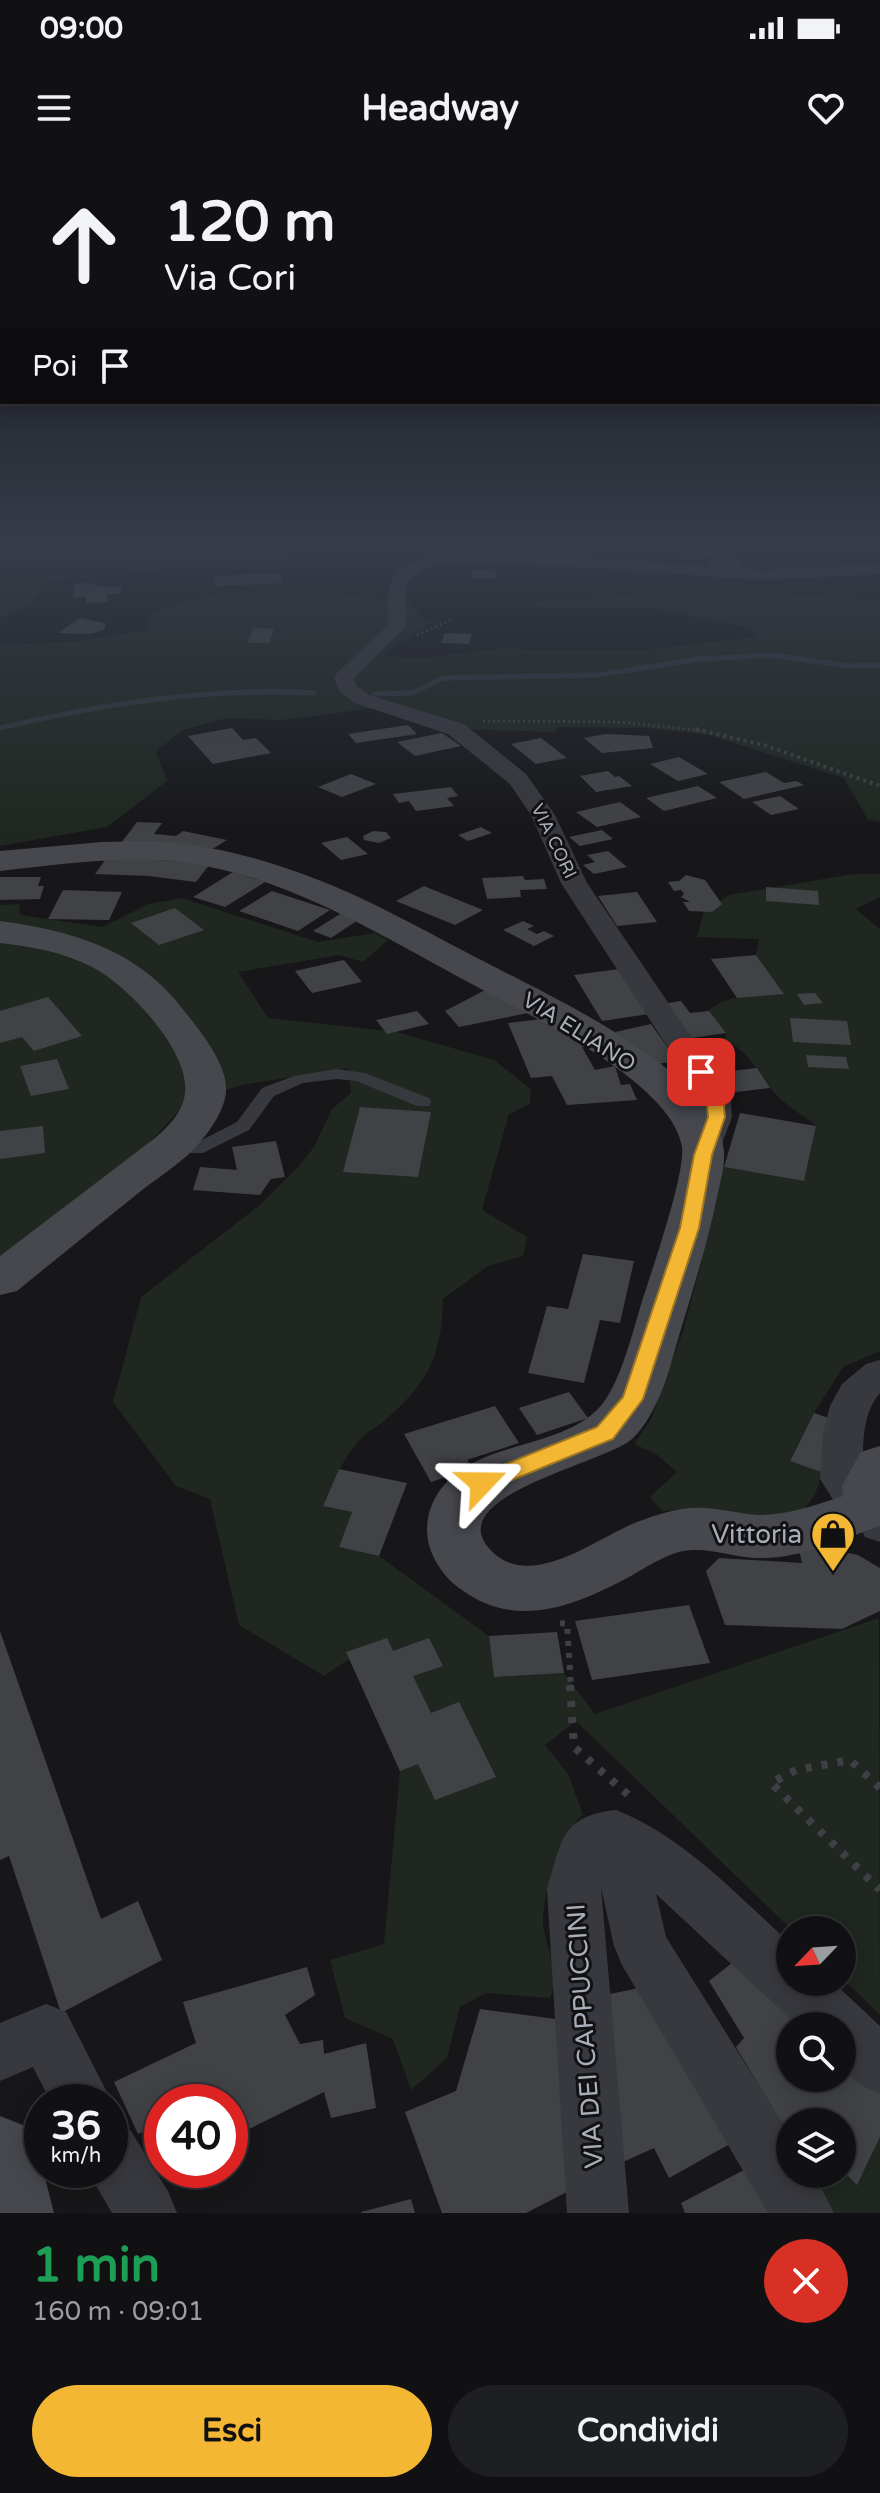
<!DOCTYPE html>
<html lang="it">
<head>
<meta charset="utf-8">
<style>
  :root { --surface:#111113; --page:#1e1f21; --text:#f1f3f6; --muted:#9c9da0; --line:#303133; --accent:#f4b734 }
  body { margin:0; font-family:"Varela Round",sans-serif; background:var(--page); color:var(--text); height:100vh; display:flex; flex-direction:column; font-size:30px; white-space:nowrap }
  * { box-sizing:border-box; margin:0 }
  p { font-size:26px; color:var(--muted) }
  .icon { flex:none; width:44px; height:44px; fill:none; stroke:currentColor; stroke-width:2; stroke-linecap:round; stroke-linejoin:round }
  .map { position:relative; height:2053px; overflow:hidden }
  .drawer { display:flex; flex-direction:column; background:var(--surface); flex:1 }
  .drawer>* { flex:none }
  .top-card { position:absolute; left:0px; top:0px; width:880px; height:244px; box-shadow:0 4px 20px #0003,0 0 0 2px var(--line); background:#111113; color:var(--text); overflow:hidden }
  .needle { width:52px; rotate:245deg }
  .fabs { position:absolute; left:776px; top:1756px; display:grid; gap:16px }
  .fabs a { display:grid; place-items:center; width:80px; height:80px; border-radius:50%; background:var(--surface); box-shadow:0 4px 20px #0003,0 0 0 2px var(--line); font-size:40px }
  .speed { position:absolute; left:24px; top:1924px; display:flex; gap:16px; font-size:40px; font-weight:700; text-align:center }
  .speed>* { display:grid; place-content:center; width:104px; height:104px; border-radius:50%; background:var(--surface); box-shadow:0 4px 20px #0003,0 0 0 2px var(--line); line-height:1 }
  .speed small { font-size:20px; font-weight:400 }
  .speed .limit { border:12px solid #d22; background:#fff; color:#111 }
  .pin { position:absolute; display:grid; place-items:center; width:68px; height:68px; color:#fff; margin:-34px; border-radius:16px; box-shadow:0 4px 12px #0006 }
  .me { position:absolute; width:88px; margin:-44px; rotate:67deg; stroke-linejoin:round; filter:drop-shadow(0 0 6px #0008) }
  .turn { display:flex; align-items:center; gap:28px; height:168px; padding:0 32px; font-size:36px }
  .turn .icon { width:104px; height:104px; stroke-width:2.5 }
  .turn b { display:block; font-size:56px; line-height:68px }
  .then { display:flex; align-items:center; height:76px; padding:0 32px; background:#0003; gap:16px; font-size:30px }
  .round { display:grid; place-items:center; flex:none; width:84px; height:84px; border-radius:42px; background:var(--page) }
  .head { display:flex; align-items:center; justify-content:space-between; height:136px; padding:0 32px }
  h1 { font-size:48px; font-weight:800; line-height:60px; color:#1e9e55 }
  .primary-button { display:flex; gap:16px; margin-top:auto; padding:16px 32px }
  .primary-button a { flex:1; height:92px; border-radius:48px; background:var(--accent); color:#111; font-size:32px; font-weight:800; line-height:92px; text-align:center }
  .primary-button a+a { background:var(--page); color:var(--text) }
  .status { display:flex; justify-content:space-between; align-items:center; height:56px; padding:0 40px; background:var(--surface); direction:ltr }
  .status svg { height:22px; fill:currentColor }
  header { display:flex; justify-content:space-between; align-items:center; height:104px; padding:0 32px; background:var(--surface); font-size:36px; font-weight:800 }
  .map>svg:first-child { display:block }
</style>
</head>
<body>
<div class="status"><b>09:00</b><svg viewBox="0 0 49 12"><path d="M0 12V9h3v3zM5 12V6h3v6zM10 12V3h3v9zM15 12V0h3v12zM26 1h20v11H26zM47 4h2v5h-2z"/></svg></div>
<header><svg class="icon" aria-label="menu" viewBox="0 0 24 24"><path d="M4 6h16M4 12h16M4 18h16"/></svg>Headway<svg class="icon" aria-label="heart" viewBox="0 0 24 24"><path d="M12 20l-8-8c-3-5 5-10 8-4 3-6 11-1 8 4z"/></svg></header>
<div class="map">
<svg width="880" height="2053" viewBox="0 0 880 2053">
  <rect width="100%" height="100%" fill="#171719"/>
  <path fill="#1f2720" d="M0 386H307L306 394 287 401 50 420 29 446 0 458Z
    M703 431 880 439V662L868 660 844 618 709 575 648 568 558 567 555 572 456 569 382 547 282 560 227 558 183 570 156 591 167 621 107 667 0 686V485L73 482 146 470 150 453C169 447 189 438 209 436 277 427 345 434 412 443L422 459 433 461 380 496 421 498 511 487 531 490 632 491 756 477 750 468 651 448H542L529 442Z
    M853 714H880V737L856 749 880 769V1191L843 1207 814 1253 790 1300 821 1312C818 1338 806 1349 785 1363L678 1350 662 1351 650 1337 677 1312 656 1294 634 1284 651 1259 683 1171 702 1101 713 1019 724 1007 804 1021 816 966C802 954 784 945 772 930 753 909 753 894 725 880L726 873 709 851C725 833 762 837 783 833L756 795 759 779 697 777 704 751 729 735Z
    M182 738 318 782 375 773 388 780 363 802 339 795 238 812 268 858 397 872 494 900 531 929 530 944 509 954 482 1050 527 1077 523 1096 488 1106 443 1139C442 1197 427 1224 383 1262 377 1267 369 1271 363 1276 344 1296 333 1321 323 1346L352 1352 339 1387 379 1396 489 1476 494 1517 564 1513 595 1554 879 1458 880 1855 842 1818V1770H792L576 1561 545 1585 568 1614 583 1654C562 1673 538 1742 544 1771 550 1801 562 1807 550 1838L486 1833 460 1847 447 1898 411 1930 393 1879 345 1858 330 1800 384 1784 400 1611 349 1499 324 1516 239 1465 210 1339 176 1326 113 1242 141 1137 260 1045 299 1006 314 987 332 949 351 933 348 908 242 925 187 942 129 1005 0 1105V745L19 744 20 755 103 767 148 744Z
    M880 1977V2053H782L790 2014H842V2010L857 2025Z"/>
  <g fill="none" stroke-linecap="round" stroke-linejoin="round">
    <path stroke="#2d363d" stroke-width="5" d="M374 534 412 533 443 518 597 515 700 499 771 495 848 506 880 505
      M0 568C104 544 207 527 314 533"/>
  </g>
  <path fill="#414246" d="M880 386V392L865 393 851 392 843 387Z
    M719 388 730 394 688 400 676 393Z
    M732 397 745 406H740L745 410 709 408 708 402 714 401 711 399Z
    M472 410H495L496 418H472Z
    M281 413 283 423 216 426 214 416Z
    M90 423 103 427 121 426V434H107V442L86 443V437L74 438V424Z
    M80 458 105 463V469L91 474 58 473Z
    M253 468 274 469 269 483H248Z
    M445 473 472 474 469 484 441 483Z
    M408 565 417 574 356 583 348 574Z
    M232 568 243 580 256 578 271 593 213 604 188 576Z
    M442 573 461 586 415 596 397 582Z
    M606 574 649 576 653 588 602 593 584 578Z
    M541 578 567 598 536 604 511 584Z
    M679 597 708 614 678 621 650 604Z
    M608 611 615 617 619 616 632 626 596 632 580 616Z
    M766 612 784 623 796 621 804 625 744 639 719 622Z
    M351 614 376 624 342 637 318 627Z
    M698 626 717 638 664 651 646 638Z
    M451 627 458 636 447 638 454 646 416 651 409 641 399 643 393 634Z
    M780 636 799 649 771 655 752 642Z
    M620 642 641 657 597 667 576 652Z
    M137 662 162 663 154 674 176 676 183 671 227 680 206 693 121 683Z
    M481 667 492 673 468 681 458 675Z
    M602 670 613 679 580 686 569 677Z
    M373 671 386 672 391 678 379 683 364 680 363 676Z
    M347 677 368 694 341 700 321 683Z
    M608 691 627 707 594 714 583 705 595 702 587 695Z
    M108 696 210 704 196 722 148 716 95 714Z
    M233 712 265 722 225 747 193 737Z
    M686 715 705 720 722 744 712 752 689 751 683 742H690L681 737 684 734 681 730 674 731 668 722 679 721Z
    M523 716 525 720 544 719 547 729 520 730 521 737 487 739 482 718Z
    M0 717H41L38 726H44L40 739 0 740Z
    M424 726 483 750 455 765 396 741Z
    M766 727 818 731 819 745 766 741Z
    M63 730 122 732 109 760 48 759Z
    M272 731 330 750 298 771 239 751Z
    M637 732 657 762 617 766 598 736Z
    M175 748 204 770 159 785 131 763Z
    M340 754 358 760 331 778 313 771Z
    M523 761 534 766 527 769 537 774 544 771 554 776 534 786 503 770Z
    M756 795 784 834 737 838 711 799Z
    M344 800 362 822 312 833 295 811Z
    M619 809 649 854 602 861 574 815Z
    M489 828 533 852 459 867 445 851Z
    M815 833 823 843 804 845 797 834Z
    M48 837 82 876 34 891 22 877 0 883V851Z
    M681 841 690 853 709 851 726 873 685 879 661 844Z
    M417 851 429 864 387 874 376 860Z
    M550 858 591 886 582 887 595 910 615 906 621 925 630 924 637 940 567 945 552 916 531 918 508 863Z
    M790 858 847 861 851 885 793 882Z
    M651 864 677 901 657 904 615 872Z
    M806 895 846 897 849 909 808 907Z
    M57 899 69 929 31 936 20 906Z
    M757 908 770 928 727 933 714 913Z
    M360 947 431 952 418 1017 343 1012Z
    M740 953 816 966 804 1021 724 1007Z
    M43 966 45 993 0 999V971Z
    M276 981 285 1017 271 1019 260 1035 193 1030 200 1007 237 1010 232 987Z
    M583 1094 634 1101 620 1163 600 1160 584 1223 528 1213 547 1146 568 1149Z
    M569 1232 588 1258 537 1275 519 1248Z
    M495 1246 519 1283 467 1300 473 1308 431 1322 404 1274Z
    M814 1253 844 1263 821 1312 790 1301Z
    M339 1309 407 1323 379 1396 339 1387 352 1352 323 1346Z
    M797 1382 858 1395 880 1408V1451L842 1469 725 1465 706 1411 719 1398 802 1403Z
    M689 1445 710 1503 592 1520 575 1461Z
    M0 1471 101 1759 138 1741 162 1800 61 1853 9 1696 0 1700Z
    M557 1472 564 1513 494 1517 489 1476Z
    M387 1478 393 1491 429 1478 443 1506 413 1516 431 1553 459 1542 496 1617 435 1640 418 1604 400 1611 346 1492Z
    M737 1799 811 1866H790V1918H842V1904L880 1933V1977L857 2025 842 2010V1962H790V1977L736 1887 744 1878 709 1821Z
    M307 1807 315 1835 285 1855 300 1884 323 1880 324 1894 366 1883 376 1948 331 1958 324 1932 233 1977 230 1942H162V1964L138 1974 114 1922 196 1883 183 1842Z
    M644 1827 737 1980 669 2018 654 1988 623 2002 610 1834Z
    M480 1849 556 1859 567 2032 526 2053H442L405 1952 456 1931Z
    M761 2001 782 2053H685L681 2043Z
    M411 2039 415 2053H361V2052Z"/>
  <g fill="none" stroke-linecap="round" stroke-linejoin="round">
    <path stroke="#3e4045" stroke-width="3" stroke-dasharray="2 3" stroke-linecap="butt" d="M417 475 452 460
      M483 561 618 562 707 571"/>
    <path stroke="#3e4045" stroke-width="4" stroke-dasharray="3 4" stroke-linecap="butt" d="M696 569 767 586 880 626"/>
    <path stroke="#3e4045" stroke-width="6" stroke-dasharray="5 7" stroke-linecap="butt" d="M560 1463 567 1464 571 1527"/>
    <path stroke="#3e4045" stroke-width="8" stroke-dasharray="6 10" stroke-linecap="butt" d="M570 1525 574 1587 634 1640
      M880 1628 850 1600 796 1610 771 1623 880 1730"/>
    <path fill="#38393e" fill-rule="evenodd" d="M337 909 365 913 429 938 431 942 429 946H417L356 921 337 919 303 923 274 936 249 970 203 993H191L167 981 176 976 196 983 237 962 262 928 294 916Z"/>
    <path fill="#38393e" fill-rule="evenodd" d="M440 393 584 397 760 410 880 404V414L760 420 584 407 442 403 421 411 406 423V466L354 518 356 525 369 535 464 564 526 614 555 655 587 723 730 934 732 957 715 1002 703 1005 691 1002 686 995 700 957 698 934 561 723 531 655 510 624 448 574 355 543 340 532 334 517 337 513 388 465C385 417 391 405 440 393Z
      M880 1200V1233C860 1256 864 1288 862 1316L880 1331V1382L865 1377 855 1358 834 1341 820 1319 823 1273 830 1246 842 1224 866 1204Z
      M616 1650C683 1676 738 1736 790 1783V1822H833L880 1866V1934L860 1925 842 1909V1866H798L656 1734 666 1777 790 1975V2014H814L834 2053H768L622 1805 614 1786 601 1727 629 2053H567L547 1729C562 1682 560 1656 616 1650Z
      M46 1844 66 1852 112 1942 110 1948V1942H51L33 1907 0 1921V1863Z
      M110 1962 131 1971 168 2031 177 2053H112L87 2010H110Z"/>
    <path fill="#46484e" fill-rule="evenodd" d="M152 681C202 684 250 695 297 712 364 735 424 771 487 803 549 836 719 912 724 991 725 1007 720 1023 717 1037 708 1081 695 1123 682 1166 675 1188 670 1211 661 1233 654 1249 645 1267 632 1279 605 1303 445 1335 488 1387 527 1435 596 1378 637 1362 658 1354 682 1346 705 1348 723 1349 741 1354 759 1355 788 1355 816 1345 843 1336L842 1326 861 1292 880 1286V1366C842 1379 800 1399 759 1398 733 1398 705 1385 679 1392 662 1397 646 1407 631 1416 584 1441 530 1466 478 1440 458 1429 444 1418 434 1398 421 1373 427 1344 445 1324 484 1281 556 1289 597 1250 622 1226 635 1160 647 1126 656 1098 685 1013 682 987 673 924 535 858 483 830 386 779 290 715 179 702 119 695 59 705 0 711V691L102 682Z
      M0 761C73 771 140 790 185 852 201 872 228 905 226 932 224 953 207 975 193 990 176 1007 154 1020 136 1035 96 1067 56 1099 17 1131L0 1135V1096L155 978C169 966 183 952 185 933 190 891 128 826 94 808 64 792 33 787 0 783Z
      M0 1956 28 1967 39 1995 54 2053H0Z"/>
  </g>
  <linearGradient id="sky" x2="0" y2="1"><stop stop-color="#0d0d0e"/><stop offset="0.57" stop-color="#363c49"/><stop offset="1" stop-color="#363c49" stop-opacity="0"/></linearGradient>
  <rect width="880" height="673" fill="url(#sky)"/>
  <path fill="#f4b734" stroke="#9f7722" stroke-width="2" d="M701 907 707 908 723 934 725 957 712 995 699 1068 643 1239 613 1279 490 1329 482 1332 474 1329 471 1323 474 1317 597 1267 623 1237 680 1068 694 995 708 957 706 934 693 912Z"/>
  <defs>
    <g id="shop-pin" transform="scale(2.3)"><path d="M0 17L-7.5 6A9.5 9.5 0 1 1 7.5 6Z" fill="#f4b734" stroke="#121214"/><path d="M-5-2.5h2.3a2.7 3.5 0 0 1 5.4 0H5L5.5 6h-11ZM-1.5-2.5h3a1.5 2.3 0 0 0-3 0Z" fill="#111"/></g>
  </defs>
  <g fill-rule="evenodd">
    <use href="#shop-pin" x="833" y="1374"/>
  </g>
  <g text-anchor="middle" dominant-baseline="central" stroke-width="6" stroke-linejoin="round" paint-order="stroke">
    <g font-size="18" fill="#a9aeb9" stroke="#121214">
      <text transform="translate(554 681) rotate(64)">VIA CORI</text>
    </g>
    <g font-size="22" fill="#a9aeb9" stroke="#121214">
      <text transform="translate(579 872) rotate(32)">VIA ELIANO</text>
    </g>
    <g font-size="26" fill="#a9aeb9" stroke="#121214" text-anchor="end">
      <text x="802" y="1374">Vittoria</text>
    </g>
    <g font-size="26" fill="#a9aeb9" stroke="#121214">
      <text transform="translate(585 1876) rotate(-94)">VIA DEI CAPPUCCINI</text>
    </g>
  </g>
</svg>
<div class="fabs">
<a><svg class="needle" viewBox="-14 -14 28 28"><path d="M0-13l5 13h-10z" fill="#e53935"/><path d="M0 13l5-13h-10z" fill="#9c9da0"/></svg></a>
<a><svg class="icon" aria-label="search" viewBox="0 0 24 24"><circle cx="10" cy="10" r="6"/><path d="M15 15l6 6"/></svg></a>
<a><svg class="icon" aria-label="layers" viewBox="0 0 24 24"><path d="M12 4l9 5-9 5-9-5zM3 14l9 5 9-5"/></svg></a>
</div>
<div class="speed"><div>36<small>km/h</small></div><div class="limit">40</div></div>
<div class="pin" style="left:701px;top:912px;background:#d93025"><svg class="icon" aria-label="arrive" viewBox="0 0 24 24"><path d="M6 21V4h12l-3 4 3 4H6"/></svg></div>
<svg class="me" style="left:482px;top:1323px" viewBox="-20 -20 40 40"><path d="M0-17L14 15 0 8-14 15z" fill="#f4b734" stroke="#fff" stroke-width="4"/></svg>
<div class="top-card">
<div class="turn"><svg class="icon" aria-label="ahead" viewBox="0 0 24 24"><path d="M12 20V5M6 11l6-6 6 6"/></svg><div><b>120 m</b>Via Cori</div></div>
<div class="then">Poi<svg class="icon" aria-label="arrive" viewBox="0 0 24 24"><path d="M6 21V4h12l-3 4 3 4H6"/></svg></div>
</div>
</div>
<section class="drawer">
<div class="head"><div><h1>1 min</h1><p>160 m · 09:01</p></div><a class="round" style="background:#d93025;color:#fff"><svg class="icon" aria-label="close" viewBox="0 0 24 24"><path d="M6 6l12 12M18 6L6 18"/></svg></a></div>
<div class="primary-button"><a>Esci</a><a>Condividi</a></div>
</section>
</body>
</html>
